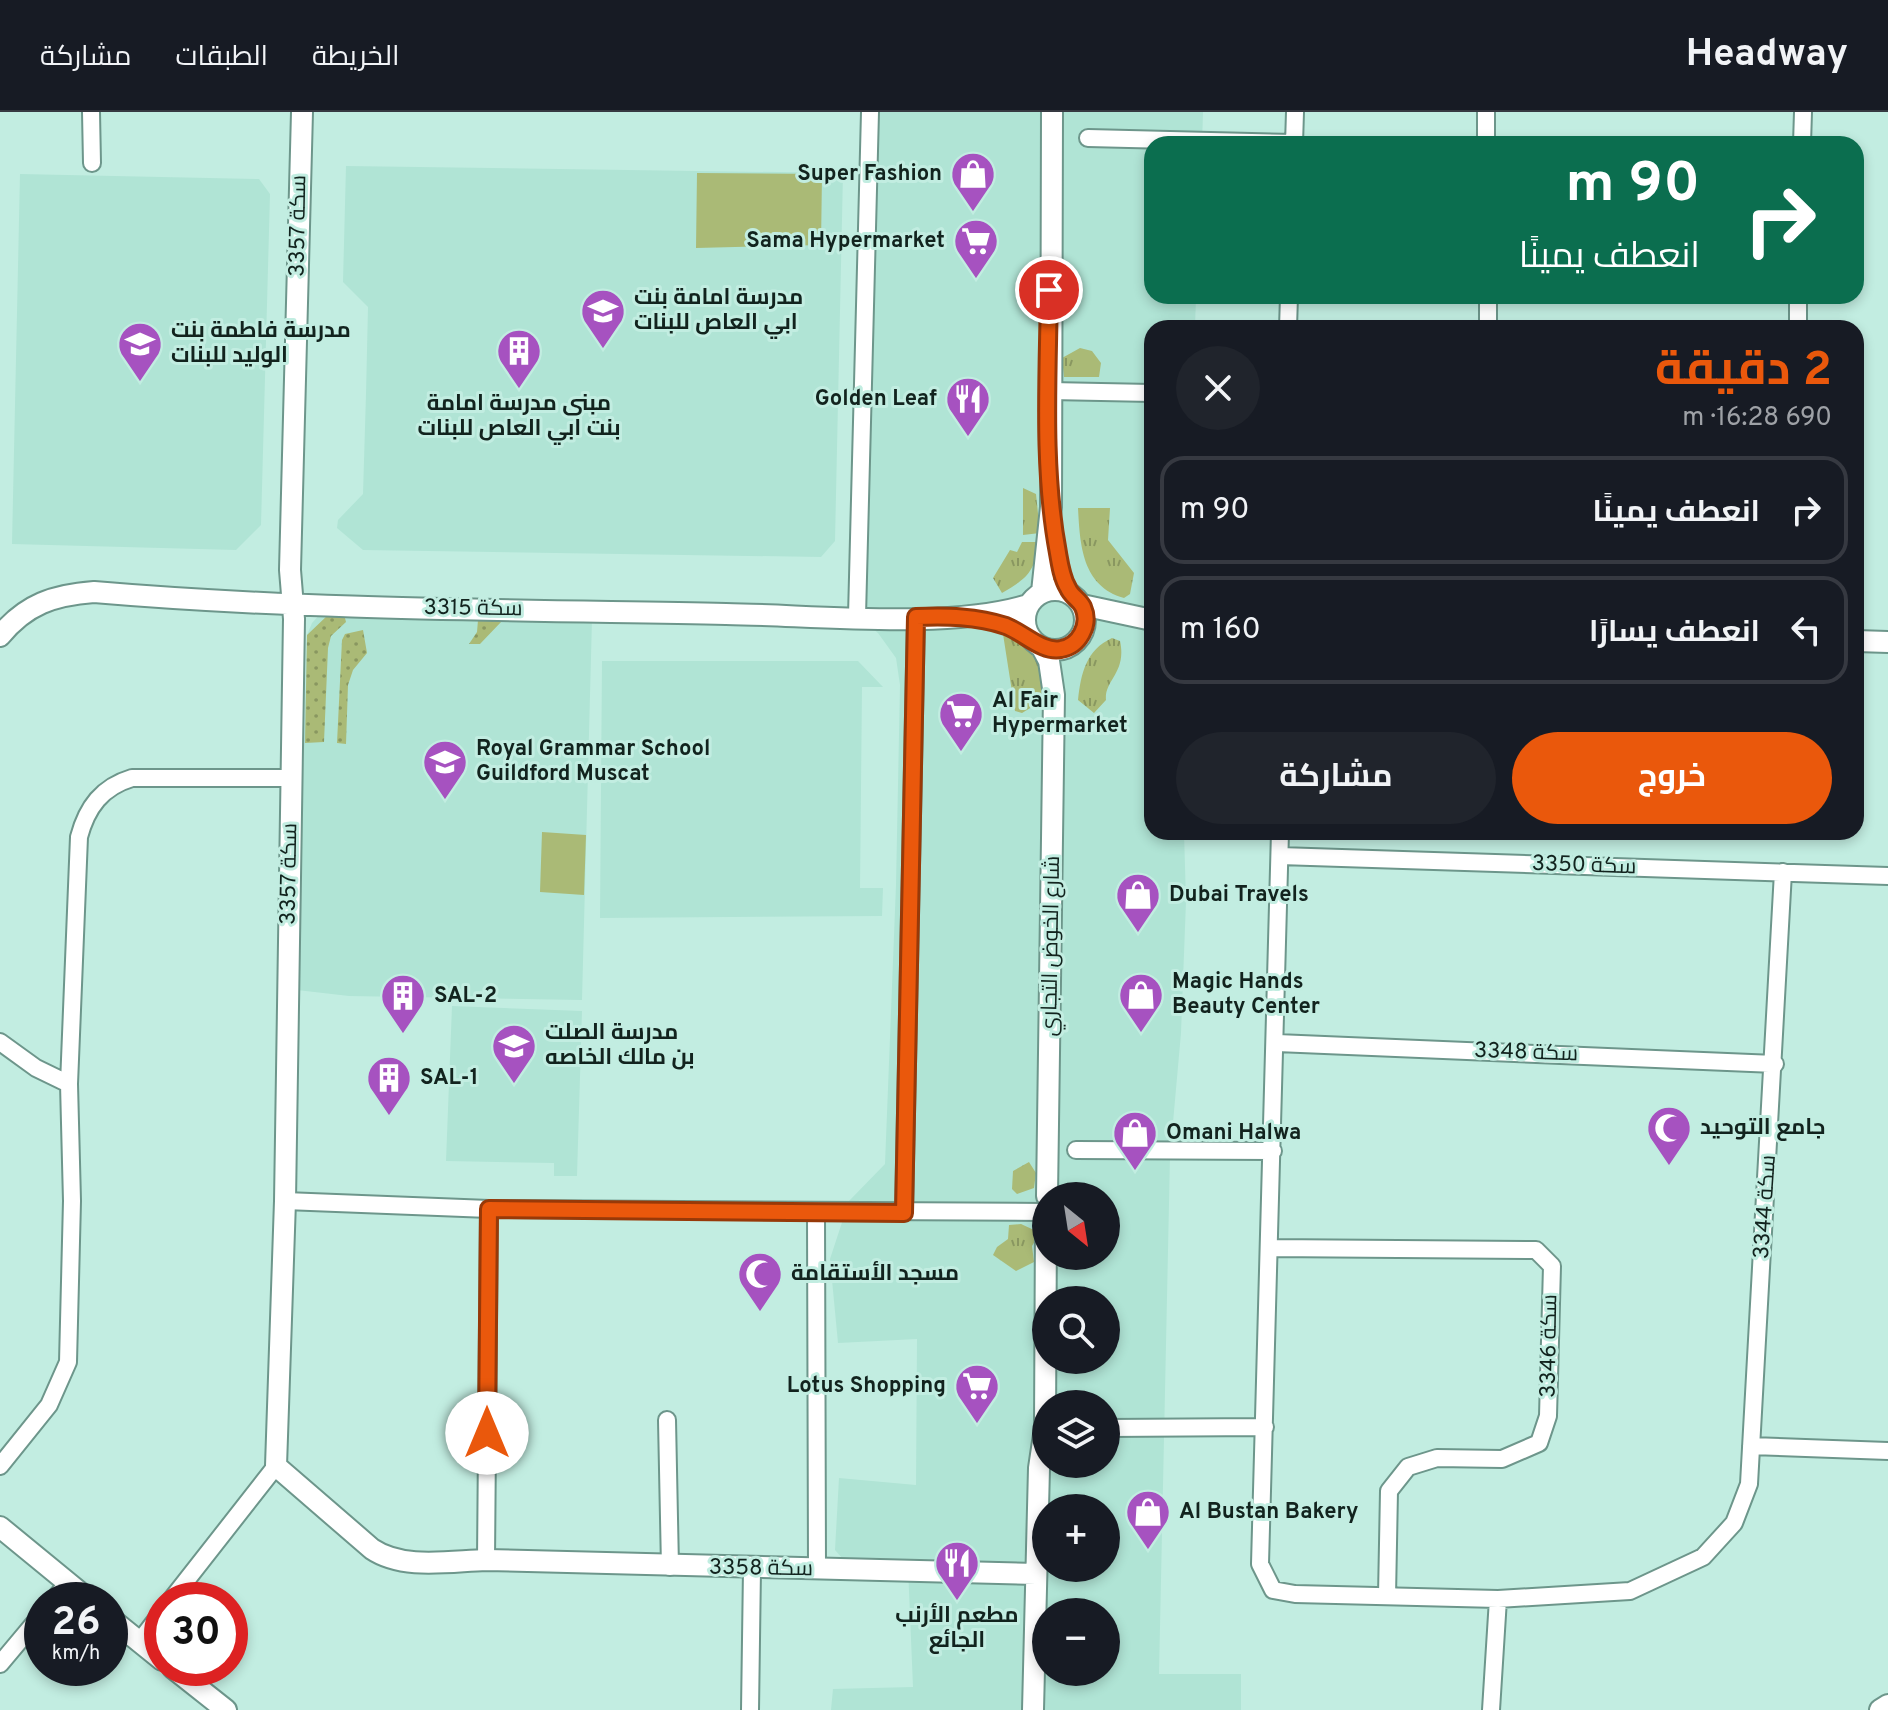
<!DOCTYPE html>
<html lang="ar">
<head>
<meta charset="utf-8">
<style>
  :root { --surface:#171b24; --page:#20242c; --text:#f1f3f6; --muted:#9ea1a6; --line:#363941; --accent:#ea580c }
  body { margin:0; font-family:Overpass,Cairo,sans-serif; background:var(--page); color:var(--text); direction:rtl; height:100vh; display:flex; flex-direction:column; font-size:30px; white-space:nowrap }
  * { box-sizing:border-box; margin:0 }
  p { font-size:26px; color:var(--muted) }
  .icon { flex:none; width:44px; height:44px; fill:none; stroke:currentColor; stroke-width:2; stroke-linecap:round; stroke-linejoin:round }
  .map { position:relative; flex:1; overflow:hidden; direction:ltr }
  .panel { position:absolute; left:1144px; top:208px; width:720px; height:520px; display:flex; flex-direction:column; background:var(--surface); border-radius:24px; box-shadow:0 4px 12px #0003; direction:rtl }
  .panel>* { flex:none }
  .guide { position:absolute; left:1144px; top:24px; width:720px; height:168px; border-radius:24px; box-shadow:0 4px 12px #0003; direction:rtl; background:#0b6e4f; color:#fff; overflow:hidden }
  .needle { width:52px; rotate:150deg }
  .controls { position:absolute; left:1032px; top:1070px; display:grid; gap:16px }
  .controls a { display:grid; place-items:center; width:88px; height:88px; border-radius:50%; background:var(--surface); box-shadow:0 4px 12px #0003; font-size:40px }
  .speed { position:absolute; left:24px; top:1470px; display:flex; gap:16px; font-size:40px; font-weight:700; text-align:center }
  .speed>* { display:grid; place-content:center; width:104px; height:104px; border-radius:50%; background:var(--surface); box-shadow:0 4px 12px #0003; line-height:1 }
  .speed small { font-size:20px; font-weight:400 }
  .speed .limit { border:12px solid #d22; background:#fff; color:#111 }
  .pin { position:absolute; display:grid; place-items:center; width:68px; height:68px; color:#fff; margin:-34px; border:4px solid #fff; border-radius:50%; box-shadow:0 2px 8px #0007 }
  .me { position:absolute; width:88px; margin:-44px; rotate:0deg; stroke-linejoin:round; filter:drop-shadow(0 0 6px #0008) }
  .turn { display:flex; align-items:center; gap:28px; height:168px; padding:0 32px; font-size:36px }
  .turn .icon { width:104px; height:104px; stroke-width:2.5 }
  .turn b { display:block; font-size:56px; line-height:68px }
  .round { display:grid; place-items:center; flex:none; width:84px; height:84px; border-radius:42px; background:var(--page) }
  .overview { display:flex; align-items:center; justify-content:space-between; height:136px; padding:0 32px }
  h1 { font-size:48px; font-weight:700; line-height:60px; color:var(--accent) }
  .primary-button { display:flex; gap:16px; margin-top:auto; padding:16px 32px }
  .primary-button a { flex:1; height:92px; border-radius:48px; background:var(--accent); color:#fff; font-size:32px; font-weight:700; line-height:92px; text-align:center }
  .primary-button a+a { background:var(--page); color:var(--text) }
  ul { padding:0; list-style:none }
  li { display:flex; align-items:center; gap:24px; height:108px; margin:0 16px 12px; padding:0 16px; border:4px solid var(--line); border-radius:24px }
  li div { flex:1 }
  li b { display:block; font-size:30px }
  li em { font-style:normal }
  header { display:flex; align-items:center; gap:48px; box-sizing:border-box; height:112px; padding:0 40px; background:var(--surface); border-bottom:2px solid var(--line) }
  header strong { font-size:38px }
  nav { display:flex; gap:44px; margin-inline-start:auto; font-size:28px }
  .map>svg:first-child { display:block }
</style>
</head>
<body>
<header>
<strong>Headway</strong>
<nav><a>الخريطة</a><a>الطبقات</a><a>مشاركة</a></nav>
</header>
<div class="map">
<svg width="1888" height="1598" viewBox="0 0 1888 1598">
  <defs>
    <pattern id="grass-tufts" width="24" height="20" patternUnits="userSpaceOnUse" patternTransform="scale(2)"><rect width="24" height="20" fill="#aaba76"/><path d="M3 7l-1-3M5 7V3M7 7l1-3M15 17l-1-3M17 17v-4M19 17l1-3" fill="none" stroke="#899760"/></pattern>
    <pattern id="garden-dots" width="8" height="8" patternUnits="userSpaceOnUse" patternTransform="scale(2)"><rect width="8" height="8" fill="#aaba76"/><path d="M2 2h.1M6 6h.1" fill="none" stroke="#899760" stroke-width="1.8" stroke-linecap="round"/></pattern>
  </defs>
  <rect width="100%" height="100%" fill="#c2ede1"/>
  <path fill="#b0e4d5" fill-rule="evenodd" d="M865 0H1203L1202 32H1152V184H1196L1195 216H1152V720H1184L1186 789 1181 921 1170 1044 1159 1562H1241V1598H831L833 1577 913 1575 908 1455 849 1454 835 1438 839 1366 916 1373 917 1227 838 1231 830 1147 849 1089 885 1052 896 773 900 573 896 546 878 521 848 497ZM1046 1084H1106V1144H1046ZM1046 1188H1106V1248H1046ZM1046 1292H1106V1352H1046ZM1046 1396H1106V1456H1046ZM1046 1500H1106V1560H1046Z
    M346 54 843 61 835 429 821 445 363 438 337 416 338 408 363 382 366 282 368 195 343 170Z
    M20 62 259 67 270 82 261 413 236 438 12 432Z
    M323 499 592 507 582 888 349 884 297 878 307 523 312 511Z
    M602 549H858L883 575H862L860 776H883L882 804 600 806Z
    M452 894 582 899 577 1064H554V1051L446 1049Z"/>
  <path fill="url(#grass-tufts)" d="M1080 236 1092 239 1101 251 1099 265H1064L1062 246Z
    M1023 376 1036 382 1040 421 1023 423Z
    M1078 396H1110L1108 428 1134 461 1130 482 1124 486C1082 474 1080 433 1078 396Z
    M1022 430H1040C1033 461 1029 465 1002 481L993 466 1010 438 1017 440Z
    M1003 522C1029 527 1047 561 1047 586L1022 601 1015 599Z
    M1112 526 1120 529C1127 561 1104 568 1106 588L1094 601 1078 588C1081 561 1086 538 1112 526Z
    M1029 1050 1036 1061 1034 1076 1017 1082 1012 1077 1013 1059Z
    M1021 1112 1034 1118 1038 1124 1032 1134 1034 1150 1016 1159 993 1143 997 1135 1008 1127 1009 1113Z"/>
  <path fill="url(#garden-dots)" d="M329 502H344L346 510 331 524 328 536 324 630 305 631 307 523Z
    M478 508 502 509 480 532H469L477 520Z
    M363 518 367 541 353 558 348 573 346 632 337 631 342 528 345 522Z"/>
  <path fill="#aaba76" d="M697 61 822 62 821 133 696 136Z
    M542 720 586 723 584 783 540 780Z"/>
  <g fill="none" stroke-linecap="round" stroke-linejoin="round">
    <g stroke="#6d968b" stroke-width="20">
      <path id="minor" d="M91 0 92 51
        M1486 0V32
        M1088 26 1294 31
        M1294 32 1295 0
        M1802 32 1803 0
        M1488 184V216
        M1288 216 1289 184
        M1798 216V184
        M1050 279 1152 281
        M857 504 870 0
        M1280 720 1260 1452 1273 1478 1295 1482 1498 1487 1630 1479 1703 1445 1734 1411 1749 1372 1783 760
        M1280 744 1888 764
        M0 930 36 956 69 972
        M1277 931 1775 952
        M1076 1038 1273 1039
        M285 1089 489 1097 1046 1100
        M816 1101 817 1458
        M904 1101 916 505
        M1269 1136 1536 1138 1552 1154 1548 1304 1539 1331 1502 1347 1437 1346 1408 1355 1389 1379 1387 1484
        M667 1308 670 1455
        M1106 1316 1265 1315
        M1751 1334 1888 1339
        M0 1354 49 1293 68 1250 72 1089 69 972 79 725C87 695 102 675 132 666H292
        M486 1448 489 1097
        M53 1488 68 1471
        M171 1488 276 1354
        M139 1530 162 1500
        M0 1552 42 1502
        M750 1598 752 1457
        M1491 1598 1498 1487"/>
    </g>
    <g stroke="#6d968b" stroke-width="24">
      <path id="tertiary" d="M302 0 290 458 294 507 285 1089 276 1354 372 1437C403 1458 450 1449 486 1448L1036 1462
        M1025 508a30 30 0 1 1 60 0a30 30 0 1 1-60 0Z
        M1042 480 1051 395 1052 0
        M1082 493 1152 508
        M0 524C26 492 54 483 94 480 304 498 515 498 726 502 812 503 948 518 1028 493
        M1856 529 1888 530
        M1042 536 1049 549 1054 583 1047 1084
        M0 1415 89 1488
        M110 1506 162 1548
        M173 1556 226 1598
        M1033 1598 1039 1356 1045 1316 1046 1107
        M1880 1598 1888 1593"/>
    </g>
    <use href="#minor" stroke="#fff" stroke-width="16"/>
    <use href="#tertiary" stroke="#fff" stroke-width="20"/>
  </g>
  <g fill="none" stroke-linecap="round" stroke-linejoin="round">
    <g stroke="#983908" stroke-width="20">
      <path id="route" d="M487 1321 489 1097 904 1101 916 505C947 504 976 504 1006 514 1024 521 1043 541 1061 537 1079 534 1091 513 1083 495 1079 487 1071 484 1068 476 1062 466 1060 453 1058 441 1042 356 1048 264 1049 178"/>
    </g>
    <use href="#route" stroke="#ea580c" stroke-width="14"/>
  </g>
  <defs>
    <g id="shop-pin" transform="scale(2.3)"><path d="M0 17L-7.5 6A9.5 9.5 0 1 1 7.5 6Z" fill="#a652c0" stroke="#c2ede1"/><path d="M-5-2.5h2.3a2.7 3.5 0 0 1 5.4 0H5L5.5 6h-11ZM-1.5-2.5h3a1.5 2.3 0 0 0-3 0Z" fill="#fff"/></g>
    <g id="supermarket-pin" transform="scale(2.3)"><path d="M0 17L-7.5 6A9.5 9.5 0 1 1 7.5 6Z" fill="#a652c0" stroke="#c2ede1"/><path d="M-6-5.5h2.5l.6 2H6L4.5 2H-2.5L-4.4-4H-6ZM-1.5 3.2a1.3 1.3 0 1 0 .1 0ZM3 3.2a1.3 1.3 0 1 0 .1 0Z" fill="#fff"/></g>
    <g id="school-pin" transform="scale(2.3)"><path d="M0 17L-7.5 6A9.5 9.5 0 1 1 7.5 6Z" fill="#a652c0" stroke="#c2ede1"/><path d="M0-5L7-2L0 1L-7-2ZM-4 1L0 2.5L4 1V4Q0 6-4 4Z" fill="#fff"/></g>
    <g id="building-pin" transform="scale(2.3)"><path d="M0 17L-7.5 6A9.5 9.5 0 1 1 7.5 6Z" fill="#a652c0" stroke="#c2ede1"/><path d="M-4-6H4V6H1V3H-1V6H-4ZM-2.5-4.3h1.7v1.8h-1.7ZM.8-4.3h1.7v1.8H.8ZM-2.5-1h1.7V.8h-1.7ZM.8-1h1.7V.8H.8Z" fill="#fff"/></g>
    <g id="restaurant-pin" transform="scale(2.3)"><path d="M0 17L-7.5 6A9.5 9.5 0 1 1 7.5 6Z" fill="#a652c0" stroke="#c2ede1"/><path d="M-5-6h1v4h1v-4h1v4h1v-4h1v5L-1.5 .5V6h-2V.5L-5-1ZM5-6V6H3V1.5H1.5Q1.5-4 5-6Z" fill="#fff"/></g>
    <g id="mosque-pin" transform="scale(2.3)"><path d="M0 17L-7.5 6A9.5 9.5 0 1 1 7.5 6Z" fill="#a652c0" stroke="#c2ede1"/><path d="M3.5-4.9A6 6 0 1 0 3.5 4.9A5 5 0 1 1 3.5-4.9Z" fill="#fff"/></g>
  </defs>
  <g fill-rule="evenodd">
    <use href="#shop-pin" x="973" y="62"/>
    <use href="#supermarket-pin" x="976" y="129"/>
    <use href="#school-pin" x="603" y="199"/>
    <use href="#school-pin" x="140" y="232"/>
    <use href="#building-pin" x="519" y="239"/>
    <use href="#restaurant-pin" x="968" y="287"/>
    <use href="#supermarket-pin" x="961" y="602"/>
    <use href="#school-pin" x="445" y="650"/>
    <use href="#shop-pin" x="1138" y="783"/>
    <use href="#shop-pin" x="1141" y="883"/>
    <use href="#building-pin" x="403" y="884"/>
    <use href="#school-pin" x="514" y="934"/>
    <use href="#building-pin" x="389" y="966"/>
    <use href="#mosque-pin" x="1669" y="1016"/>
    <use href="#shop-pin" x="1135" y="1021"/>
    <use href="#mosque-pin" x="760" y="1162"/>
    <use href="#supermarket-pin" x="977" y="1274"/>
    <use href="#shop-pin" x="1148" y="1400"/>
    <use href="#restaurant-pin" x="957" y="1451"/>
  </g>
  <g text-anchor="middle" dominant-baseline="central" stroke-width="6" stroke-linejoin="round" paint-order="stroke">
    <g font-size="22" font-weight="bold" fill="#12231e" stroke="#c2ede1" text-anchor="start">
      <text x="942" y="62" text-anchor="end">Super Fashion</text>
      <text x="945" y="129" text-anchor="end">Sama Hypermarket</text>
      <text x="634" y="186">مدرسة امامة بنت<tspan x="634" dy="25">ابي العاص للبنات</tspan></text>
      <text x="171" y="219">مدرسة فاطمة بنت<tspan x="171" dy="25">الوليد للبنات</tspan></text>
      <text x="937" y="287" text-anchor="end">Golden Leaf</text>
      <text x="519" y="292" text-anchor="middle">مبنى مدرسة امامة<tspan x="519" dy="25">بنت ابي العاص للبنات</tspan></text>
      <text x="992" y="589">Al Fair<tspan x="992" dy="25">Hypermarket</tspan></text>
      <text x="476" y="637">Royal Grammar School<tspan x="476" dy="25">Guildford Muscat</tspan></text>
      <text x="1169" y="783">Dubai Travels</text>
      <text x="1172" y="870">Magic Hands<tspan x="1172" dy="25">Beauty Center</tspan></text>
      <text x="434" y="884">SAL-2</text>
      <text x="545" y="921">مدرسة الصلت<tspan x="545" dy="25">بن مالك الخاصه</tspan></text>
      <text x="420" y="966">SAL-1</text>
      <text x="1700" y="1016">جامع التوحيد</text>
      <text x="1166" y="1021">Omani Halwa</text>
      <text x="791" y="1162">مسجد الأستقامة</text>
      <text x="946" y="1274" text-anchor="end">Lotus Shopping</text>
      <text x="1179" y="1400">Al Bustan Bakery</text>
      <text x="957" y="1504" text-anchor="middle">مطعم الأرنب<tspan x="957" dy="25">الجائع</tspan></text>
    </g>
    <g font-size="22" fill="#12231e" stroke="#c2ede1">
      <text transform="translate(299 114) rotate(-89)">سكة 3357</text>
      <text transform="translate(473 497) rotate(1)">سكة 3315</text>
      <text transform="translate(1584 754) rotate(2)">سكة 3350</text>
      <text transform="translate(290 762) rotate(-89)">سكة 3357</text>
      <text transform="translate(1052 834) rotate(-89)">شارع الخوض التجاري</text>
      <text transform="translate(1526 941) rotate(2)">سكة 3348</text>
      <text transform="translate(1766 1095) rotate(-86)">سكة 3344</text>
      <text transform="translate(1550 1234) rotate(-89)">سكة 3346</text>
      <text transform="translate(761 1457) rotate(1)">سكة 3358</text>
    </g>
  </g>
</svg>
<div class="controls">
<a><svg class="needle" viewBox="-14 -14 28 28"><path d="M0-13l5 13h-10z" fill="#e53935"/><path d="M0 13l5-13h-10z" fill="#9ea1a6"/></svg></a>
<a><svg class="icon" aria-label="search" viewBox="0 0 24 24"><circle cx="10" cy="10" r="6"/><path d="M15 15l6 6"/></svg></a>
<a><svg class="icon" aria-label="layers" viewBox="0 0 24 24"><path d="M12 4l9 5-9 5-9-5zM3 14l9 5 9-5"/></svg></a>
<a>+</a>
<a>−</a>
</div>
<div class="speed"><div>26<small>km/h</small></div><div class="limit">30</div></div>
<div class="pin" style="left:1049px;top:178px;background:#d93025"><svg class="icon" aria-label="arrive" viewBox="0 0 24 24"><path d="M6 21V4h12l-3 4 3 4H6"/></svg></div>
<svg class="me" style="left:487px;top:1321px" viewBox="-20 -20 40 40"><circle r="19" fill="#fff"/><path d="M0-13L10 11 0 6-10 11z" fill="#ea580c"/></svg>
<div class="guide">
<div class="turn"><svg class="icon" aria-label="right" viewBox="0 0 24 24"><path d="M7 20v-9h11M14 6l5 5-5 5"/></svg><div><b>90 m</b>انعطف يمينًا</div></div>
</div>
<section class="panel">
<div class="overview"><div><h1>2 دقيقة</h1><p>690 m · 16:28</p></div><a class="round"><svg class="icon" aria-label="close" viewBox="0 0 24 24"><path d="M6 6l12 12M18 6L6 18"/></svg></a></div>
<ul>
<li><svg class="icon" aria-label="right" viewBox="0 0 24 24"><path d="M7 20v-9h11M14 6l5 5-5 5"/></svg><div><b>انعطف يمينًا</b></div><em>90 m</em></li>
<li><svg class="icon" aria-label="left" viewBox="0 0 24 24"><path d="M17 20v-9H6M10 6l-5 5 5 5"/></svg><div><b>انعطف يسارًا</b></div><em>160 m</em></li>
</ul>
<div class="primary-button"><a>خروج</a><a>مشاركة</a></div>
</section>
</div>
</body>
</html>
